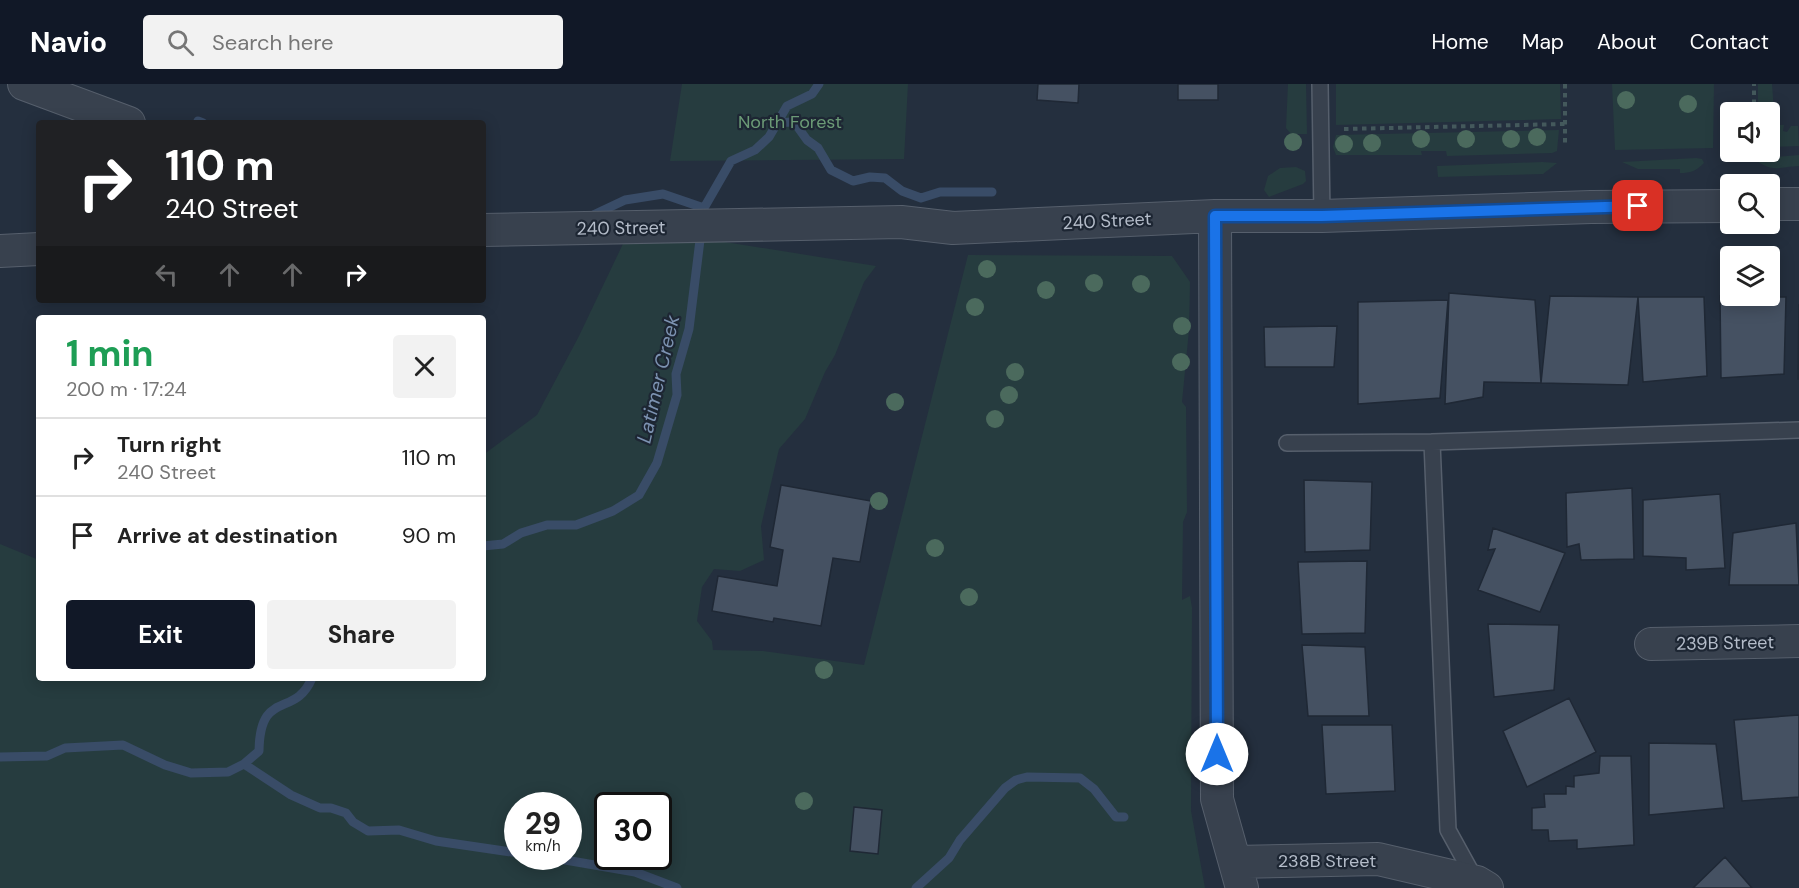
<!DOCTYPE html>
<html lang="en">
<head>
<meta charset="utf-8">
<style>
  :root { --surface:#fff; --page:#f2f2f2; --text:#222; --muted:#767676; --line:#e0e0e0; --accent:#111827 }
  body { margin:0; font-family:"DM Sans",sans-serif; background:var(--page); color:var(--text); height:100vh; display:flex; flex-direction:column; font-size:22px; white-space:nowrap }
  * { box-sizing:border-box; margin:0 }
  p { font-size:20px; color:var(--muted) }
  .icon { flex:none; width:33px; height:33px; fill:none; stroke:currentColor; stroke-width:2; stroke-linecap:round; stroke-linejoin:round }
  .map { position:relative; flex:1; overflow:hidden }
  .sheet { position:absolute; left:36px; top:231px; width:450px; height:366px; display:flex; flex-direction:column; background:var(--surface); border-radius:6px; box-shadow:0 3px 15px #0003 }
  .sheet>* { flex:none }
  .banner { position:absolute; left:36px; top:36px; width:450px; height:183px; border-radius:6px; box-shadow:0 3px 15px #0003; background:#202124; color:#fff; overflow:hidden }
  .tools { position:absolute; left:1720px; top:18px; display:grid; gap:12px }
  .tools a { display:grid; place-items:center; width:60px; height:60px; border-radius:6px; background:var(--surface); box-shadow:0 3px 15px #0003; font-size:30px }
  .speed { position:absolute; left:504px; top:708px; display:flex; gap:12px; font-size:30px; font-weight:700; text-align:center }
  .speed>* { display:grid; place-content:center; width:78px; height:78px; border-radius:50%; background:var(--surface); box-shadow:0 3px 15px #0003; line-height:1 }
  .speed small { font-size:15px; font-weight:400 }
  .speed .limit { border:3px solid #111; border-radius:9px; background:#fff; color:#111 }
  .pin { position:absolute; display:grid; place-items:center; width:51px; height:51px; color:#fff; margin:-26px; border-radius:12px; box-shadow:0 3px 9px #0006 }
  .me { position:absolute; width:66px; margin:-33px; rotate:0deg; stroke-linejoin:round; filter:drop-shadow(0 0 4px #0008) }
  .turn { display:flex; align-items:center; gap:21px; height:126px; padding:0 30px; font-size:27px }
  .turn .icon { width:78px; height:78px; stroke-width:2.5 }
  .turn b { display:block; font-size:42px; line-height:51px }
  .lanes { display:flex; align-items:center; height:57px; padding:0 30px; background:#0003; justify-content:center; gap:30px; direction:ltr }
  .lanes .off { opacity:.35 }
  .round { display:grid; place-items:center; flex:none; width:63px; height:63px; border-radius:6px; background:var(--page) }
  .summary { display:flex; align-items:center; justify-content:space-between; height:102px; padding:0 30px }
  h1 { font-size:36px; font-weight:700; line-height:45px; color:#1e9e55 }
  .action { display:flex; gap:12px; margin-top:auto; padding:12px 30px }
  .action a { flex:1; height:69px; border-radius:6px; background:var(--accent); color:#fff; font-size:24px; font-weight:700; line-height:69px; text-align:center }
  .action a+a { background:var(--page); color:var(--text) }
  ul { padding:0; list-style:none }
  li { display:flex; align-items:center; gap:18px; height:78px; padding:0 30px; border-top:2px solid var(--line) }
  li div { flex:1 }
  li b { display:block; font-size:22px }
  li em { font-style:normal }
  header { display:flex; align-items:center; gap:36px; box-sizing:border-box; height:84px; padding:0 30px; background:var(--accent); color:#fff }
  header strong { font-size:28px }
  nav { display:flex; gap:33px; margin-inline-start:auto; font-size:21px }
  .search { width:420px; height:54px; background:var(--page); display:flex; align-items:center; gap:15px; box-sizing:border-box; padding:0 21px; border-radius:6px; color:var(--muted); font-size:22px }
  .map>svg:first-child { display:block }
</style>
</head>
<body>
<header>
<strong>Navio</strong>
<div class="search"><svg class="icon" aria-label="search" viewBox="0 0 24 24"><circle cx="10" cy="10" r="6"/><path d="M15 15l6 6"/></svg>Search here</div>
<nav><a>Home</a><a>Map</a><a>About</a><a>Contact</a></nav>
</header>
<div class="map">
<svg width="1799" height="804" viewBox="0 0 1799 804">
  <rect width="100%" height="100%" fill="#242f3e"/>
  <path fill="#263c3f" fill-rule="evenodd" d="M682 0H908L904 75 670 77Z
    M1288 0H1306L1307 50H1291L1286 44Z
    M1336 0H1560L1561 35 1336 41Z
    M1612 0H1714L1713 64 1615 66Z
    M1758 0H1772L1775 41H1784L1783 47 1787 48 1791 42H1798L1799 62 1770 63V28H1743V26L1758 25Z
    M1559 46 1557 67 1552 69 1447 72 1446 67H1421L1422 71H1336L1333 63 1336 51Z
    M1799 71V82C1777 83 1773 89 1754 75Z
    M1696 74 1702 75 1704 79C1696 87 1691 89 1680 89V85H1638L1622 78Z
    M1542 78 1557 79 1543 90 1438 93 1437 82Z
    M1296 83 1305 87 1306 97 1303 100 1269 113 1264 106 1268 92 1280 84Z
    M631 143 876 182 864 198 835 271 825 288 805 335 779 365 761 442 764 476 740 487 714 485 702 503 697 537 712 557 713 566 763 567 864 581 968 171 1172 172 1190 198 1189 246 1182 318 1186 323 1187 428 1183 438 1182 516 1190 512 1192 524 1191 727 1205 804H0V460L39 476V594H483V371L537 331 579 252ZM518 722H568V772H518ZM608 722H658V772H608Z"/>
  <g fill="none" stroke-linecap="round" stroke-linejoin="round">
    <path stroke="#394c67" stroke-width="9" d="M198 37 203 39
      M778 39 791 38 797 42 807 56 818 64 831 86 853 97 870 93 885 94 902 107 921 114 940 108H992
      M589 133 625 116 663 110 704 124
      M483 462 503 460 521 449 547 441H576L613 427 639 411 657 379 677 311 676 290 689 245 704 124 731 77 755 66 769 53 787 22 812 10 819 0
      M0 673 47 672 65 664 123 661 165 681 191 689 228 688 244 680 259 667C260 604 295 635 312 594
      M244 680 291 711 320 724H331L346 729 353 738 368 747 399 746 436 757 518 769
      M542 772 635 788 677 804
      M916 804 949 774 960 756 1005 704 1016 696 1027 693 1080 694 1094 705 1116 733H1124"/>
  </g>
  <path fill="#455162" stroke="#1f2835" stroke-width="1.5" d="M1038 0H1079L1078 19 1037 16Z
    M1178 0H1218V16H1178Z
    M1449 209 1535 216 1541 299 1484 298 1483 313 1445 320Z
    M1550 212 1638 213 1628 301 1541 299Z
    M1720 212 1786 213 1784 290 1721 294Z
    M1638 213H1704L1707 292 1643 298Z
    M1448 216 1440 314 1358 320V218Z
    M1799 220V295H1798Z
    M1337 242 1334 283H1265L1264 243Z
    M1304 396 1372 398 1370 466 1305 468Z
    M781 401 871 417 860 478 833 474 821 542 774 534 773 538 712 527 718 492 777 502 783 466 770 463Z
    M1632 404 1634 475 1581 476 1579 460 1567 463 1566 409Z
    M1720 410 1725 484 1686 486V474L1643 472V416Z
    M1796 439 1799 501H1729L1733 449Z
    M1493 444 1565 469 1540 528 1478 506 1495 465 1488 466Z
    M1367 477 1365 549 1302 550 1298 478Z
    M1488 540 1559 541 1554 606 1494 613Z
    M1302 561 1365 563 1369 632H1308Z
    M1569 614 1596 668 1527 703 1503 647Z
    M1799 631V713L1742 717 1734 636Z
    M1322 641H1392L1395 707 1326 710Z
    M1649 659 1716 660 1724 724 1649 731Z
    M1600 672H1631L1634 761 1577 765V756L1549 757 1548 746H1532V724L1545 723 1544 710H1566V702L1574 703V692L1599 689Z
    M854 723 882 726 878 770 850 767Z
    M1725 773 1752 804H1693Z"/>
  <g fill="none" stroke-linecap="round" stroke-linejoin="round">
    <g stroke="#565f6c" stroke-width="18">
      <path id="service" d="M1320 0 1322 132
        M1432 358 1448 746 1475 795
        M1287 359 1432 358 1799 346"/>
    </g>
    <g stroke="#565f6c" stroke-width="34">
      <path id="minor" d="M24 0 129 39
        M1770 120H1799
        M1215 132 1217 715 1242 804
        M483 146 901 138 953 144 1215 132H1322L1591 123 1731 122
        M0 167 39 165
        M1651 560 1799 557
        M1235 778 1378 775 1477 798 1487 804"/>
    </g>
    <path stroke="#44595c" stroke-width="4" stroke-dasharray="4.5 4.5" stroke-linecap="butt" d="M1565 0V59
      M1729 22H1754V0
      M1344 45 1565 40"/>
    <use href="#service" stroke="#38414e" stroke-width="15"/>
    <use href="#minor" stroke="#38414e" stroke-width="32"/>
  </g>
  <g fill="#4b6a5d">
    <circle cx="1626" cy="16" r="9"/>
    <circle cx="1688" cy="20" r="9"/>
    <circle cx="1537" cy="53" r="9"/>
    <circle cx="1421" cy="55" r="9"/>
    <circle cx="1466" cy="55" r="9"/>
    <circle cx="1511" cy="55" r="9"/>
    <circle cx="1293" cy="58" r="9"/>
    <circle cx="1372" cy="59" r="9"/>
    <circle cx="1344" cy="60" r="9"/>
    <circle cx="987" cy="185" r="9"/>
    <circle cx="1094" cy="199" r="9"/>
    <circle cx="1141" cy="200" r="9"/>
    <circle cx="1046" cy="206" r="9"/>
    <circle cx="975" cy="223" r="9"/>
    <circle cx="1182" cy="242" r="9"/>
    <circle cx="1181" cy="278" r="9"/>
    <circle cx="1015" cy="288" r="9"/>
    <circle cx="1009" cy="311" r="9"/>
    <circle cx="895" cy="318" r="9"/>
    <circle cx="995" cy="335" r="9"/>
    <circle cx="879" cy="417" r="9"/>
    <circle cx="935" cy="464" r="9"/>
    <circle cx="969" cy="513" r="9"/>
    <circle cx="824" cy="586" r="9"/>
    <circle cx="804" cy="717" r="9"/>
  </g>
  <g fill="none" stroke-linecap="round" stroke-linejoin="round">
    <g stroke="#114b97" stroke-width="15">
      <path id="route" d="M1217 670 1215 132H1322L1638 122"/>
    </g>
    <use href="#route" stroke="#1a73e8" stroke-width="10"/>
  </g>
  <g text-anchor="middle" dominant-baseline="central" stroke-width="4.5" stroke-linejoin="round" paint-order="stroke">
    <g font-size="18" fill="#6b9a76" stroke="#1d2633">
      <text x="790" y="38">North Forest</text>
    </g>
    <g font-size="18" fill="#b4bcc9" stroke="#1d2633">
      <text transform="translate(1107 137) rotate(-3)">240 Street</text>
      <text transform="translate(621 144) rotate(-1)">240 Street</text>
      <text transform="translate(1725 559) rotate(-1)">239B Street</text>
      <text x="1327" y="777">238B Street</text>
    </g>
    <g font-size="20" font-style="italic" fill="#7c92b1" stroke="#1d2633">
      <text transform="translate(658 295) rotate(-77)">Latimer Creek</text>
    </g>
  </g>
</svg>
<div class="tools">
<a><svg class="icon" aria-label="sound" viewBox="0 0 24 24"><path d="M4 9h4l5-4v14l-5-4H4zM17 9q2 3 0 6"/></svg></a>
<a><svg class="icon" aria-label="search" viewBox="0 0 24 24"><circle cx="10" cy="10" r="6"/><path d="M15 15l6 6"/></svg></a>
<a><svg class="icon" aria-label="layers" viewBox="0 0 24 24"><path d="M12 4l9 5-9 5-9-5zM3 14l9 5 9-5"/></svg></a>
</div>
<div class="speed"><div>29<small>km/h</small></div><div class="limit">30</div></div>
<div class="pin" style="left:1638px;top:122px;background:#d93025"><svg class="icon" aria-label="arrive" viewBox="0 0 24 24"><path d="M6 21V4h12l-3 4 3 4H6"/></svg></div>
<svg class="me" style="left:1217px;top:670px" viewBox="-20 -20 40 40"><circle r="19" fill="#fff"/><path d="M0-13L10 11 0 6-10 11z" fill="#1a73e8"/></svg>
<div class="banner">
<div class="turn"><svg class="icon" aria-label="right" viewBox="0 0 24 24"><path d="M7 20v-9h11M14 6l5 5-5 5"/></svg><div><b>110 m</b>240 Street</div></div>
<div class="lanes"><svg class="icon off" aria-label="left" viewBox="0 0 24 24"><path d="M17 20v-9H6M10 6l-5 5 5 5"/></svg><svg class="icon off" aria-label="ahead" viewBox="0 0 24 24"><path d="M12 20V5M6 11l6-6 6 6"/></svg><svg class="icon off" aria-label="ahead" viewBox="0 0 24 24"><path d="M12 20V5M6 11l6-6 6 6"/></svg><svg class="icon" aria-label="right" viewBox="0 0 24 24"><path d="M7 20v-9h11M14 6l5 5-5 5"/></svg></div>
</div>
<section class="sheet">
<div class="summary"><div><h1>1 min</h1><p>200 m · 17:24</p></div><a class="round"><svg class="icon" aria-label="close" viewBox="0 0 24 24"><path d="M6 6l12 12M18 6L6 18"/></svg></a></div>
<ul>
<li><svg class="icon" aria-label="right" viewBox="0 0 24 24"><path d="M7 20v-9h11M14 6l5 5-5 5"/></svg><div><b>Turn right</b><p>240 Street</p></div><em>110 m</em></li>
<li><svg class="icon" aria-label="arrive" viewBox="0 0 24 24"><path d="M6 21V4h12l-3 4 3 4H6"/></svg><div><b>Arrive at destination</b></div><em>90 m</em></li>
</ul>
<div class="action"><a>Exit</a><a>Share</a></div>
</section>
</div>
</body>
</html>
